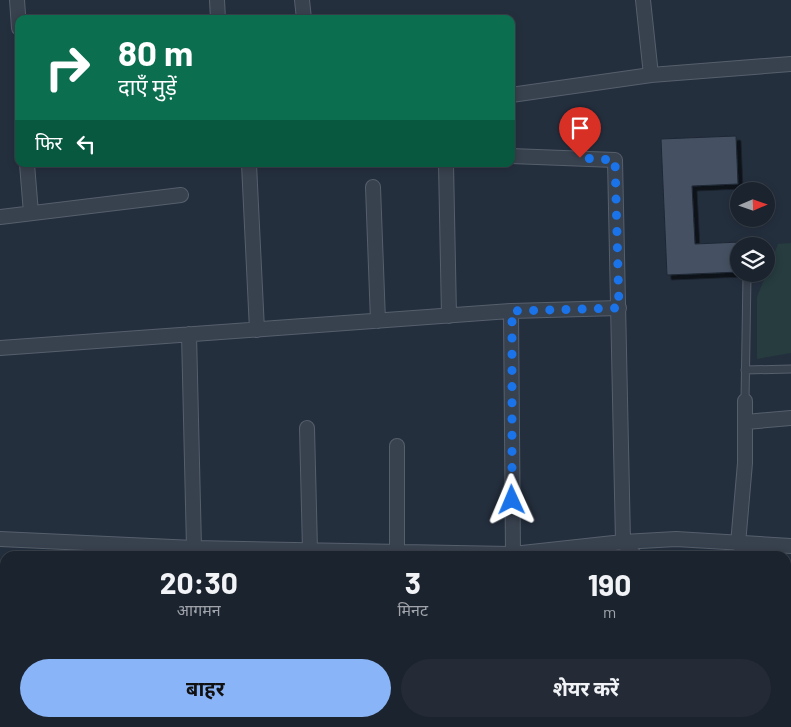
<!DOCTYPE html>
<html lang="hi">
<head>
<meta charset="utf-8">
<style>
  :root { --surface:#1b232e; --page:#242b36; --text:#f1f3f6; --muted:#a0a4aa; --line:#39404a; --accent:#8ab4f8 }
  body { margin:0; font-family:Barlow,"Noto Sans Devanagari",sans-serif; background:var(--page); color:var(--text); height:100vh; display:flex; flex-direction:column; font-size:19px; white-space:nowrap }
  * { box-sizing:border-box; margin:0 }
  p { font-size:16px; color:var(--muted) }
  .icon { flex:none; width:28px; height:28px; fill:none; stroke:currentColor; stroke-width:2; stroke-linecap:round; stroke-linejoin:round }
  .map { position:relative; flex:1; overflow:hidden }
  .side { position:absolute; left:0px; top:551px; width:791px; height:176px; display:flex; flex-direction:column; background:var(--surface); border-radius:15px 15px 0 0; box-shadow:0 2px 8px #0003,0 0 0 1px var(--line) }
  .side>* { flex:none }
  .banner { position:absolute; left:15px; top:15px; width:500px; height:152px; border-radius:10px; box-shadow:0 2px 8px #0003,0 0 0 1px var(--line); background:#0b6e4f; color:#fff; overflow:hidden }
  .needle { width:32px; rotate:88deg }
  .tools { position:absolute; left:730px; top:182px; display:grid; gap:10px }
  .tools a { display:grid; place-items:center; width:45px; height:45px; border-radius:50%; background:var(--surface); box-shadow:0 2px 8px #0003,0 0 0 1px var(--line); font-size:25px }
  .pin { position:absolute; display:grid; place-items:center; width:42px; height:42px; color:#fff; margin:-51px -21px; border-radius:50% 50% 50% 0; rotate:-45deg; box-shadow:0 0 5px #0007 }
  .pin .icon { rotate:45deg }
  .me { position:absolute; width:55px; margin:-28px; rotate:359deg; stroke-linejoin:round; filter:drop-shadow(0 0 4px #0008) }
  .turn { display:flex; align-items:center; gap:18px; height:105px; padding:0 20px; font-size:22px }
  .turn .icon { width:65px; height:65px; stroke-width:2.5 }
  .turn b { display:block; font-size:35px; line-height:42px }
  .then { display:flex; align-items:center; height:48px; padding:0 20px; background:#0003; gap:10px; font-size:19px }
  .eta { display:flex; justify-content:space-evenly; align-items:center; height:85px; text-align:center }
  .eta b { font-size:30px; font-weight:700; line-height:35px }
  .action { display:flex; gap:10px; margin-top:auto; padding:10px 20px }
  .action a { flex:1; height:58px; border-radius:30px; background:var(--accent); color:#111; font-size:20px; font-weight:700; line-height:58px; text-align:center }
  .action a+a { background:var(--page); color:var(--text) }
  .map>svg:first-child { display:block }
</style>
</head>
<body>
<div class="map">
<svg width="791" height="727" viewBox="0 0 791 727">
  <defs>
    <filter id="shadow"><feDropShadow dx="4.5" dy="4.5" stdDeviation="0" flood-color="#0009"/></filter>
  </defs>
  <rect width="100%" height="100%" fill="#242f3e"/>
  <path fill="#263c3f" d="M791 243V353L757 359V297L778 244Z"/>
  <path fill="#455162" stroke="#1f2835" filter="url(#shadow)" d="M736 136 738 184 692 186 695 244 741 242V246H739V272L667 275 661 139Z"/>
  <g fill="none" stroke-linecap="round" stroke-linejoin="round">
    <g stroke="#565f6c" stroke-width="9">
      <path id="service" d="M745 370 791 369
        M745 401 747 275"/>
    </g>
    <g stroke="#565f6c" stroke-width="16">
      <path id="minor" d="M17 0 19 28
        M217 0 218 19
        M302 0 304 19
        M643 0 651 75 791 64
        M511 95 651 75
        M511 156 615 160 623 542 635 556
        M27 164 31 213
        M249 164 257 330
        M446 164 449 316
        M373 187 378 321
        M0 217 181 195
        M511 311 513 554
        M189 334 194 548
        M0 348 511 311 619 308
        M746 422 791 418
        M307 428 310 550
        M0 539 194 548 513 554 623 542 676 539 791 546
        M738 544 745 463V401
        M397 551V446
        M0 621H5
        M786 628 791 629
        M697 722V727
        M194 727V722
        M524 727V722"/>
    </g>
    <g stroke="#565f6c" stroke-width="19">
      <path id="tertiary" d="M0 589 5 611
        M0 665 5 685
        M14 722 15 727
        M33 722 34 727"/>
    </g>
    <use href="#service" stroke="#38414e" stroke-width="7"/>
    <use href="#minor" stroke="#38414e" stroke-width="14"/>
    <use href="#tertiary" stroke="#38414e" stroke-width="16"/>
  </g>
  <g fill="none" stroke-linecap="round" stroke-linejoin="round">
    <path stroke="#1a73e8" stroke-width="9" stroke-dasharray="0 16.2" d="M512 500V311L619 308 615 160 580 158"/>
  </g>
</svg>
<div class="tools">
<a><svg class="needle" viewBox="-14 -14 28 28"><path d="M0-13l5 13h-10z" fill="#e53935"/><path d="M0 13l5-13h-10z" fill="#a0a4aa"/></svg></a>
<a><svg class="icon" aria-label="layers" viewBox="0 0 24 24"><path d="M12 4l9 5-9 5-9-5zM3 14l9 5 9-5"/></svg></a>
</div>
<div class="pin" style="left:580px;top:158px;background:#d93025"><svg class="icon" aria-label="arrive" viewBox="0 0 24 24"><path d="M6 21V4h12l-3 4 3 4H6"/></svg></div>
<svg class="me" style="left:512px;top:500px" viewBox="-20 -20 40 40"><path d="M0-17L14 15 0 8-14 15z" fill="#1a73e8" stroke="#fff" stroke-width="4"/></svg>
<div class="banner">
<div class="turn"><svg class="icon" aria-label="right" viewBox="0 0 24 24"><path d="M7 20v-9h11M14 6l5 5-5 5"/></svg><div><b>80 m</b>दाएँ मुड़ें</div></div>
<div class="then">फिर<svg class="icon" aria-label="left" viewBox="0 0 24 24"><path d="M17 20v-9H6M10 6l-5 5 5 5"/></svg></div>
</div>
<section class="side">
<div class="eta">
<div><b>20:30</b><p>आगमन</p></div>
<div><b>3</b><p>मिनट</p></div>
<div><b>190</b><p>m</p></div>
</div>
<div class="action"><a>बाहर</a><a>शेयर करें</a></div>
</section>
</div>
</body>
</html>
